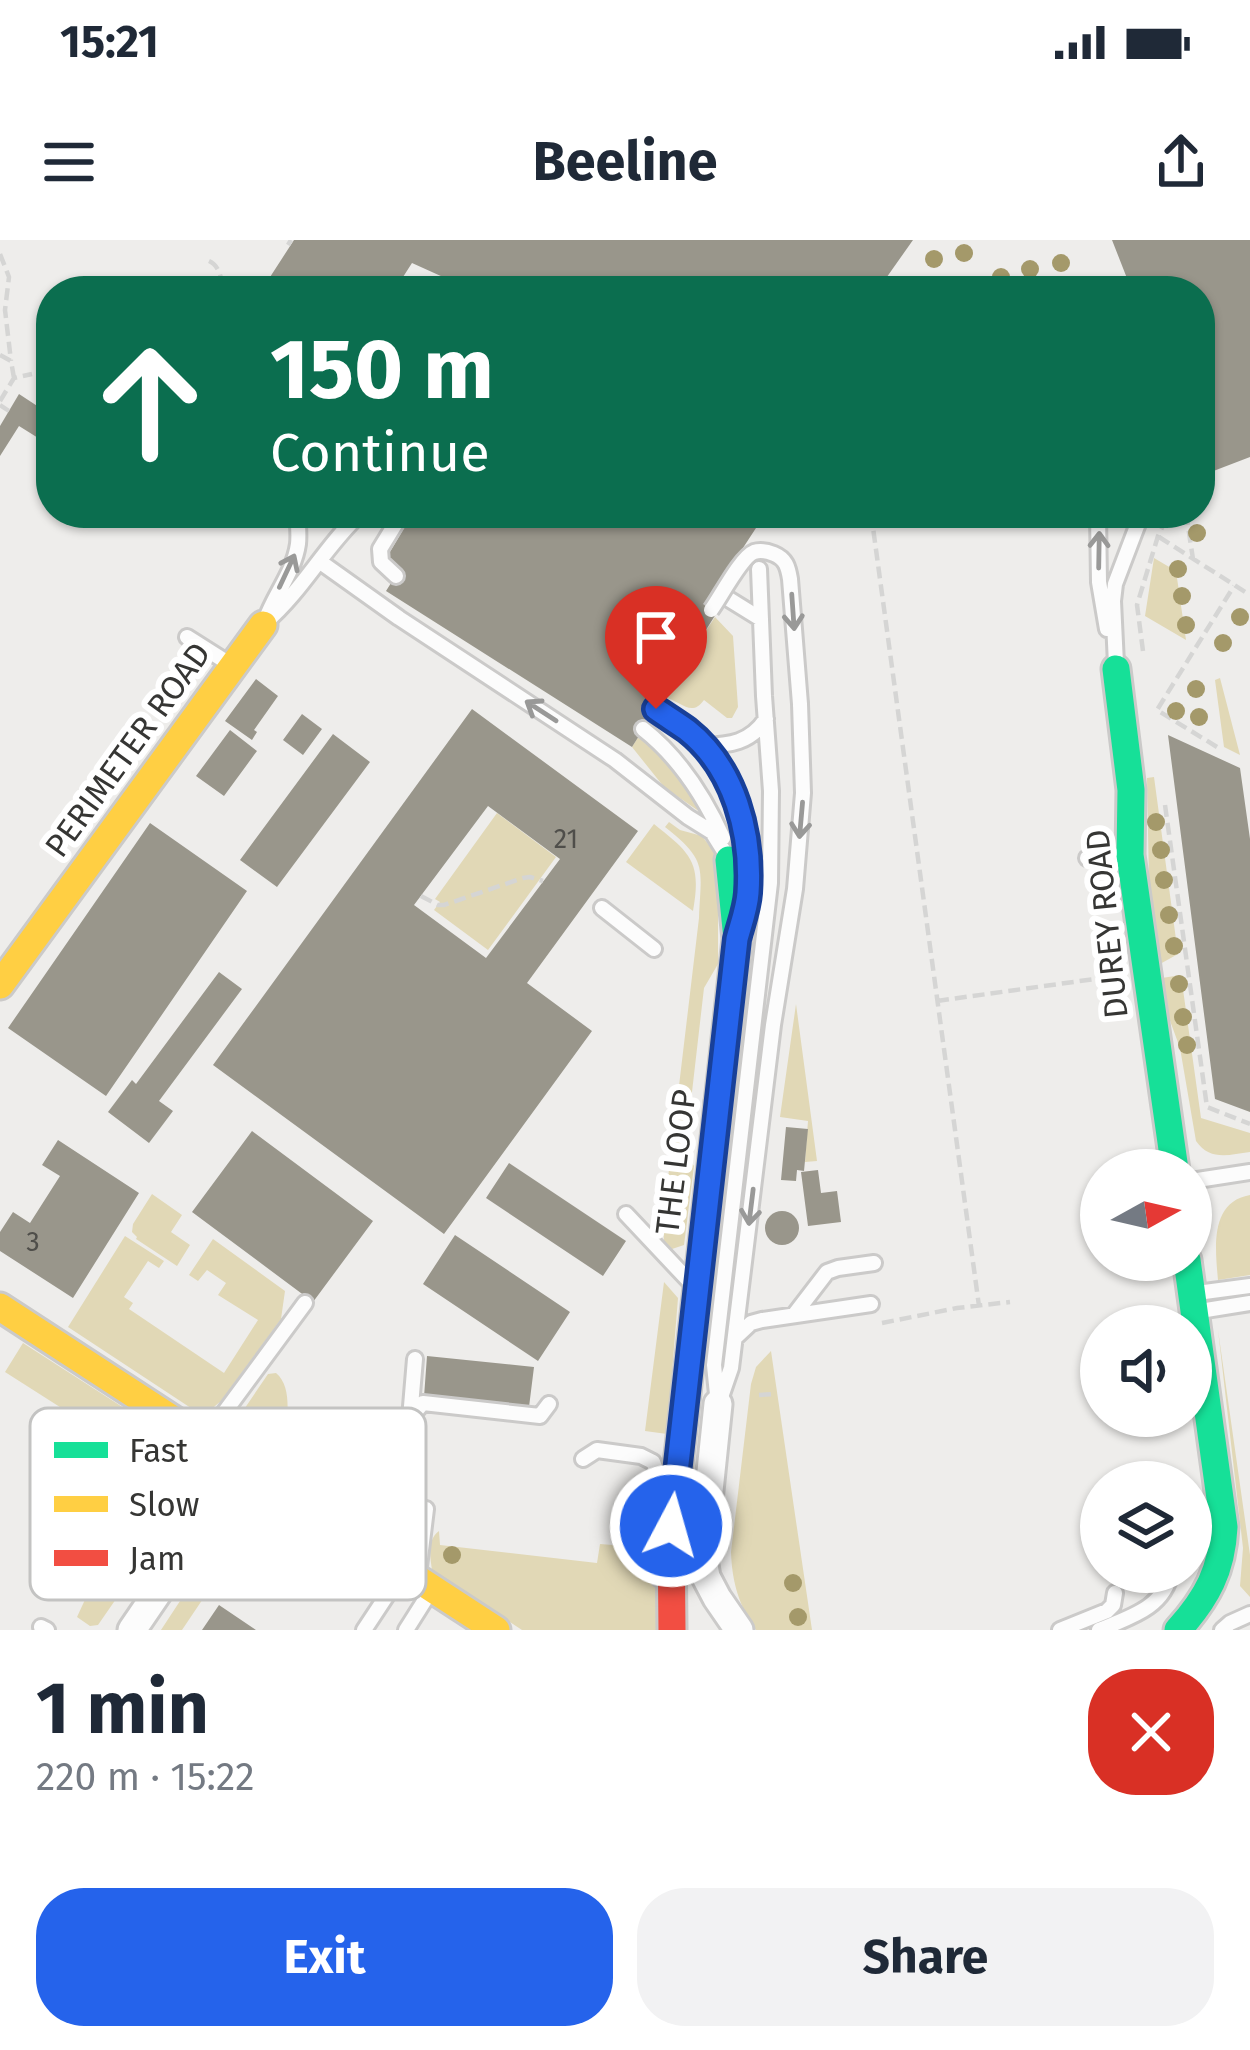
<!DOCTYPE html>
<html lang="en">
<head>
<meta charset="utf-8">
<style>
  :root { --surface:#fff; --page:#f2f2f3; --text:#1f2937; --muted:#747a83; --accent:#2563eb }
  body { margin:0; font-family:"Fira Sans",sans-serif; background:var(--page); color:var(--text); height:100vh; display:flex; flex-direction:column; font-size:45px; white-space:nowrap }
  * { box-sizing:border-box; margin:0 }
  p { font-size:39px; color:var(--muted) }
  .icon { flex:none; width:66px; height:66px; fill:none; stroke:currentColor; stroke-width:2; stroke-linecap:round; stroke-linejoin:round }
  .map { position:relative; height:1390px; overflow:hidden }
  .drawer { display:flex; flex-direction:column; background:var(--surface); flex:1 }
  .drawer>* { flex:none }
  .guide { position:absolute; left:36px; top:36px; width:1179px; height:252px; border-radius:48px; box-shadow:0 3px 9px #0004; background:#0b6e4f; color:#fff; overflow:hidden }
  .needle { width:78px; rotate:82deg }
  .fabs { position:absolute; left:1080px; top:909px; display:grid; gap:24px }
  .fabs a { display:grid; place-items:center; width:132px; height:132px; border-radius:50%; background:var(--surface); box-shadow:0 3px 9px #0004; font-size:60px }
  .pin { position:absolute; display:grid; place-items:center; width:102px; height:102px; color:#fff; margin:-123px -51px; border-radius:50% 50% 50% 0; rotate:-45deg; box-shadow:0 0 12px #0007 }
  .pin .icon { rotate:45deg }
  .me { position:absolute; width:132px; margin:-66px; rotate:6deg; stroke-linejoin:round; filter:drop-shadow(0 0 9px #0008) }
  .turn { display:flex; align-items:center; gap:42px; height:252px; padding:0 36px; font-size:54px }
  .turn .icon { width:156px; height:156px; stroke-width:2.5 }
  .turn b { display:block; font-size:84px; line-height:102px }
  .round { display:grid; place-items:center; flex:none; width:126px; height:126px; border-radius:48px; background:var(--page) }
  .head { display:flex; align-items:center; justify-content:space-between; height:204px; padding:0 36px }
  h1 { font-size:72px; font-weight:700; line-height:90px }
  .button { display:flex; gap:24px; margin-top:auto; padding:24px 36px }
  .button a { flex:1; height:138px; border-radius:48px; background:var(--accent); color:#fff; font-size:48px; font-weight:700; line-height:138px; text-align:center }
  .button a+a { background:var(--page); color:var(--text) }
  .status { display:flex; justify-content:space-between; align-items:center; height:84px; padding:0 60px; background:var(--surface); direction:ltr }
  .status svg { height:33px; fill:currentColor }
  header { display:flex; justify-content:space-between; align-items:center; height:156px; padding:0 36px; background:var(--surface); font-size:54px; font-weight:700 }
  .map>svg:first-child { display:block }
</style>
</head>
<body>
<div class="status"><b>15:21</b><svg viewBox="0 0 49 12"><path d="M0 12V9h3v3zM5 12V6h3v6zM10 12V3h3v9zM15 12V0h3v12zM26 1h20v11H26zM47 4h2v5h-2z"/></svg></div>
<header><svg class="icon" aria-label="menu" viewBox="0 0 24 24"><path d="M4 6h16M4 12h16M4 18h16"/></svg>Beeline<svg class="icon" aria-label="share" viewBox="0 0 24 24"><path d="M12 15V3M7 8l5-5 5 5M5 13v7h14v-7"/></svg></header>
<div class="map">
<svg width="1250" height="1390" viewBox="0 0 1250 1390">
  <rect width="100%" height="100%" fill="#eeedeb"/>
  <path fill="#e1d8b6" d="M1154 318 1176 331 1186 400 1145 376Z
    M715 377 733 396 738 467 732 478H727L704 460C691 478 682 461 663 457Z
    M1220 438 1240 515 1224 507 1215 440Z
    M639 496C663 517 691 543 700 572L664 547 632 507Z
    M1154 537 1178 714 1160 724 1149 643 1147 538Z
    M497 573 556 617 488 710 434 670 440 662 435 659Z
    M669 582 680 590 702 596 718 617V724L704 748 686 904V914L694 926 684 1005 672 1009 664 1003 663 980 699 678C701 627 708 621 665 587Z
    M654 584C690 613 702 621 693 671L626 622Z
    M1181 735 1201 878 1250 893V912C1228 915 1210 921 1196 901L1180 808 1169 778 1162 738Z
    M796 764 817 921 805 922 808 881 780 877Z
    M152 954 182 975 171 992 190 1005 177 1026 136 999 137 997 132 992 133 984Z
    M1250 955V1035L1218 1040C1215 1007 1210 962 1250 955Z
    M125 996 164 1021 159 1028 148 1021 124 1057 133 1063 129 1069 224 1133 258 1080 218 1055 226 1043 207 1030 198 1041 189 1035 213 999 285 1051 281 1079 221 1161 203 1176 68 1087Z
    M664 1042 678 1058 667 1194 645 1191Z
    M1218 1090 1250 1315V1357L1240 1346 1243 1308Z
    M23 1103 197 1215 201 1221 195 1245 98 1385 90 1386 77 1377 89 1351 95 1347 118 1356 162 1256 147 1249 146 1239 123 1228 132 1213 5 1132Z
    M771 1111 812 1390H756C739 1366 732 1342 731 1312L751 1144 756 1127Z
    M276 1133C294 1148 286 1182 285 1205L416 1225 406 1310 231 1199 230 1192 234 1184 268 1134Z
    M258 1261H267L382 1337 377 1352 256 1280 182 1390H161L239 1271Z
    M655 1262 657 1390H522L432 1330C430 1316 427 1300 439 1291L440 1305 597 1323 600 1304 625 1306 635 1288 636 1273Z"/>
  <path fill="#99968b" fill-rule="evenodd" d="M294 0H913L877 51H730L734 46 725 40 680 51H530L529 48 528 51H474L412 23 394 51H261Z
    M1112 0H1250V217L1203 235 1200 228V51H1132Z
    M19 154 51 175V206L19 186 0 216V186Z
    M413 273H734L756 288 705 366 716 374 632 507 386 351 398 332 384 322Z
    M256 439 278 456 254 490 257 492 252 500 225 481Z
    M472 469 638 591 527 743 592 791 444 994 213 825ZM488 566 560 619 486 718 414 665Z
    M302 474 322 489 303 515 283 500Z
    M230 490 257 511 224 556 196 536Z
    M333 494 370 522 277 647 240 620Z
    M1168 495 1240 528 1250 599V872L1215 859Z
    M150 583 247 651 106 856 8 788Z
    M219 732 242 749 159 861 173 871 149 903 108 872 132 840 136 844Z
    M786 887 808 889 804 931 797 930 796 941 781 940Z
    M252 891 373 981 313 1062 192 972Z
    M58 900 139 953 73 1058 0 1011V992L13 972 30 983 60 936 42 925Z
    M509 923 626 1001 603 1036 486 958Z
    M818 930 821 953 837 951 841 982 808 986 801 932Z
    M765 988a17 17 0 1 1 34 0a17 17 0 1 1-34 0Z
    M455 995 570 1072 538 1121 423 1044Z
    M427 1116 534 1127 529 1167 424 1157Z
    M219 1365 256 1390H202Z"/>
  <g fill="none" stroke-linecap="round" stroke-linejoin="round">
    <g stroke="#cbcac9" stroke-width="20">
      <path id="lane" d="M1098 273 1099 342 1107 389
        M319 321 399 378 615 520 688 577 712 592 727 616
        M396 336 381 322 380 309 402 273
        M727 358 761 379
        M265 381C274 355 294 332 298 304 299 295 298 283 297 273
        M266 382C303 350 325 306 361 273
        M187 397 228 423
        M1116 424 1113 361 1115 344 1142 273
        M656 469C719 511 746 551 747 629
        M643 489C680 518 704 556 723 598
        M703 506C730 505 750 503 766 479
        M1087 618 1124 616
        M602 668 654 709
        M1191 941 1250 932
        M626 974 690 1042
        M1197 1053 1250 1046
        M1200 1071 1250 1063
        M794 1075 827 1032 838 1028 874 1023
        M735 1098 751 1083 762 1080 871 1064
        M720 1160 731 1128 773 785 795 649 803 553 800 464
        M718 1164 714 1125 770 643 771 551 764 456 759 329
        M410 1178 423 1163 540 1176 549 1164
        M410 1178 415 1119
        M207 1196 305 1063
        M583 1219 597 1210 641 1216 653 1222 656 1230C651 1263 642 1309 660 1339
        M418 1335 426 1269
        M41 1387 47 1390
        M364 1390 401 1334
        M406 1390 430 1352
        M1060 1390 1107 1371 1113 1365 1115 1353
        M1099 1390C1130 1377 1164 1368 1171 1332
        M1222 1390 1230 1383 1250 1374"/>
    </g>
    <g stroke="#cbcac9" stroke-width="33">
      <path id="street" d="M718 1164 704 1299V1325L706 1337 717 1358 739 1390
        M132 1390 244 1226"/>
    </g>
    <g stroke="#cbcac9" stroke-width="33">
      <path id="fast" d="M1116 429 1131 550 1130 615 1175 930
        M719 862 737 699 729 620
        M1178 1390C1207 1358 1222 1330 1224 1287L1187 1020"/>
    </g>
    <g stroke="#cbcac9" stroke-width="33">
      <path id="slow" d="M0 745 263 385
        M0 1067 496 1390"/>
    </g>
    <g stroke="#cbcac9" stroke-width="33">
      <path id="jam" d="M672 1390 671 1286 719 862"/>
    </g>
    <path stroke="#d5d5d4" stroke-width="4.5" stroke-dasharray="12 6" stroke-linecap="butt" d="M288 5 291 0
      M0 14 9 37 5 70 11 121
      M209 21C220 26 222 40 223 51
      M0 115 11 121 14 138
      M0 161 14 138 32 134
      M0 165 9 171
      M871 273 979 1066
      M1186 273 1193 319
      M871 276 896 273
      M1159 297 1250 355
      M1143 411 1137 365 1158 296 1169 273
      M1217 507 1157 470 1234 346
      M1165 565 1207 867 1250 884
      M421 656 438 665H444L523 638 530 637 543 641
      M937 761 1116 736
      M882 1083 957 1068 1010 1062
      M759 1155 775 1154"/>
    <use href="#lane" stroke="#fcfcfc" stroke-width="14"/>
    <use href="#street" stroke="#fcfcfc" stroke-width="27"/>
    <use href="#fast" stroke="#16e098" stroke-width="27"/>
    <use href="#slow" stroke="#ffcf43" stroke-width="27"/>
    <use href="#jam" stroke="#f24e42" stroke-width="27"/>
    <g stroke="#cbcac9" stroke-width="20" stroke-linecap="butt">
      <path id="lane-bridge" d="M711 370C720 358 741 317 754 312 760 310 769 312 774 314 786 319 788 327 790 339L800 464"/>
    </g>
    <use href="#lane-bridge" stroke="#fcfcfc" stroke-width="14"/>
  </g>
  <g fill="#a4996a">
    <circle cx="964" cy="13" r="9"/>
    <circle cx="934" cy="19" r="9"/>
    <circle cx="1061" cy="23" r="9"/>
    <circle cx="1030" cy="29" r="9"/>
    <circle cx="1001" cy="37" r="9"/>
    <circle cx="1197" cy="293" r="9"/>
    <circle cx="1178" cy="329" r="9"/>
    <circle cx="1182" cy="356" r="9"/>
    <circle cx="1240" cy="377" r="9"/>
    <circle cx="1186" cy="385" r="9"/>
    <circle cx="1223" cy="403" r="9"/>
    <circle cx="1196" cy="449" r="9"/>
    <circle cx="1176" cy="471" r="9"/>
    <circle cx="1199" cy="477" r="9"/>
    <circle cx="1156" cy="582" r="9"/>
    <circle cx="1161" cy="610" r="9"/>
    <circle cx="1164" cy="640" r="9"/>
    <circle cx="1169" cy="675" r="9"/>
    <circle cx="1174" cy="706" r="9"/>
    <circle cx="1179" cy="744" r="9"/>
    <circle cx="1183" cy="777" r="9"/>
    <circle cx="1187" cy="805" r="9"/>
    <circle cx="452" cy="1315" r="9"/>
    <circle cx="793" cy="1343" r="9"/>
    <circle cx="798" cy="1377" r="9"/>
  </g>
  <defs><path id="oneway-shaft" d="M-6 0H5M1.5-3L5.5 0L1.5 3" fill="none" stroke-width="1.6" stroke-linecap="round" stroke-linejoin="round" transform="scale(3)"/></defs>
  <g stroke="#999998">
    <use href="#oneway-shaft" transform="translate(1099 310) rotate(-89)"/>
    <use href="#oneway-shaft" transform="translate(287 331) rotate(-65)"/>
    <use href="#oneway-shaft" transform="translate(793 372) rotate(86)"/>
    <use href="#oneway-shaft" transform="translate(541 471) rotate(-147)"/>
    <use href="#oneway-shaft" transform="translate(801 580) rotate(95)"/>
    <use href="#oneway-shaft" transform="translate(751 967) rotate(97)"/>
  </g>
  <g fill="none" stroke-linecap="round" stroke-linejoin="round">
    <g stroke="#184099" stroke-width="30">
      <path id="route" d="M656 469C666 476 677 483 687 490 735 528 752 594 748 653 747 668 741 684 737 699L671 1286"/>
    </g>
    <use href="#route" stroke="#2563eb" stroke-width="21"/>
  </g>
  <g text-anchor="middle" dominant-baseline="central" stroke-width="12" stroke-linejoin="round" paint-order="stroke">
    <g font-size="27" fill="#4f4e4a">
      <text x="566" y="599">21</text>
      <text x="33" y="1002">3</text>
    </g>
    <g font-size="33" fill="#363634" stroke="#fff">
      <text transform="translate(128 510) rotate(-54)">PERIMETER ROAD</text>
      <text transform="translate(1107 684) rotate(-96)">DUREY ROAD</text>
      <text transform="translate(676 922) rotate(-83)">THE LOOP</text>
    </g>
  </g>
  <rect x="30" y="1168" width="396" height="192" rx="18" fill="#fff" stroke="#c3c3c2" stroke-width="3"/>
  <rect x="54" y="1202" width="54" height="16" fill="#16e098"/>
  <rect x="54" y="1256" width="54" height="16" fill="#ffcf43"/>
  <rect x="54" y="1310" width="54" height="16" fill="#f24e42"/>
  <g font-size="33" fill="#363634">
    <text x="129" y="1222">Fast</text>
    <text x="129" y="1276">Slow</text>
    <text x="129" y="1330">Jam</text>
  </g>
</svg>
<div class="fabs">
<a><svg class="needle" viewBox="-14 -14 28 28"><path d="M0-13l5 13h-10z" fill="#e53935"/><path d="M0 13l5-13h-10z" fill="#747a83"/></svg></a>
<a><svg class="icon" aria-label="sound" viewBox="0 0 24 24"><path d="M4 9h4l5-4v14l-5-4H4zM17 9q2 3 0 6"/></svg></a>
<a><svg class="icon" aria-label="layers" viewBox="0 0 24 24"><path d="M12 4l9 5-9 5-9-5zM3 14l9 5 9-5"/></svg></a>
</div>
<div class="pin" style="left:656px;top:469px;background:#d93025"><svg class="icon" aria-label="arrive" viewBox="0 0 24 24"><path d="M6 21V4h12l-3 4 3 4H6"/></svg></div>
<svg class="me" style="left:671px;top:1286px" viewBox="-20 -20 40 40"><circle r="17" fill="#2563eb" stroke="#fff" stroke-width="3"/><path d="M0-11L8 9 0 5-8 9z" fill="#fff"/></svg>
<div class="guide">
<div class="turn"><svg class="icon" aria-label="ahead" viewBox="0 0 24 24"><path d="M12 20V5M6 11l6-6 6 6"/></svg><div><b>150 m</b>Continue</div></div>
</div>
</div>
<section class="drawer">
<div class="head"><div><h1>1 min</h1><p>220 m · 15:22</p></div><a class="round" style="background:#d93025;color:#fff"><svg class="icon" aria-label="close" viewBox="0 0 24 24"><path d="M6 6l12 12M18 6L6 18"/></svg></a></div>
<div class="button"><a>Exit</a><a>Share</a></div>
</section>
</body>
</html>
